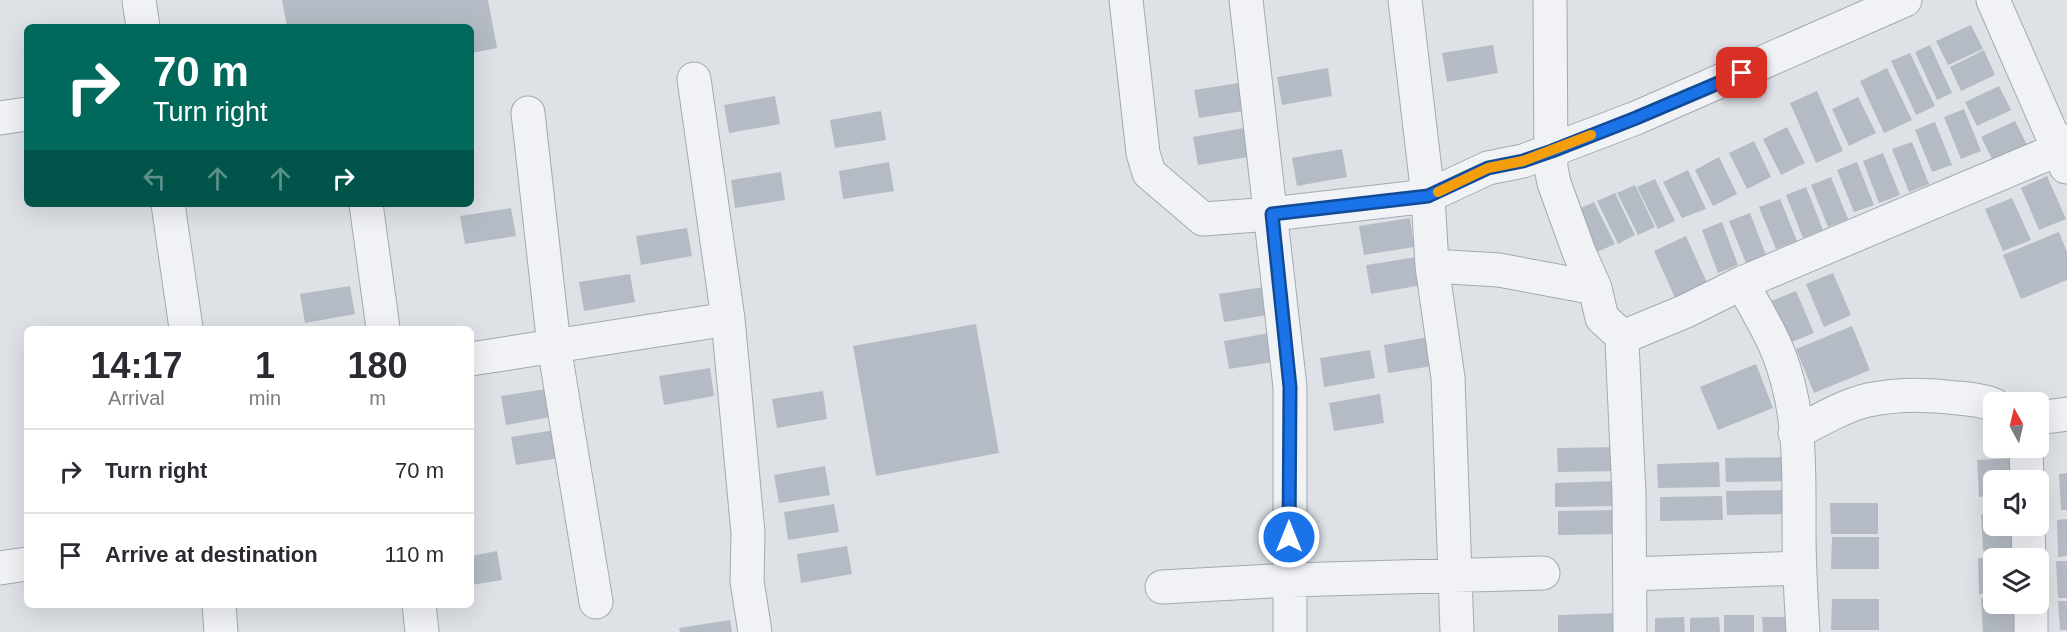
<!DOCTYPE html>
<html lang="en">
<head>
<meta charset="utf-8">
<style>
  :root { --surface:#fff; --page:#f2f2f3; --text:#2b2b33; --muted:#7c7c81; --line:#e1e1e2 }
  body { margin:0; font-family:Arial,sans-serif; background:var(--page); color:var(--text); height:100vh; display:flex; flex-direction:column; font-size:22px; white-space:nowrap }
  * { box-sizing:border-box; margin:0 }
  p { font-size:20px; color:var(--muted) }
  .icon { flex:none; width:33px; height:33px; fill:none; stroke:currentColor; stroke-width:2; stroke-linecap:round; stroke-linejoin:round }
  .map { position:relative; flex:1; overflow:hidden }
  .drawer { position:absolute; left:24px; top:326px; width:450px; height:282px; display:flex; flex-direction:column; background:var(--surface); border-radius:9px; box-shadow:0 6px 24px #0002 }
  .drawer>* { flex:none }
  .top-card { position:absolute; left:24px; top:24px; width:450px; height:183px; border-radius:9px; box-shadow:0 6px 24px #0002; background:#00695c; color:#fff; overflow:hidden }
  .needle { width:39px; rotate:352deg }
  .fabs { position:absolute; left:1983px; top:392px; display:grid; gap:12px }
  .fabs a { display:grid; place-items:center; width:66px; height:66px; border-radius:9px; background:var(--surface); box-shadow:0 6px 24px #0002; font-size:30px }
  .pin { position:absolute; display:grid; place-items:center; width:51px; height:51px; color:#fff; margin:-26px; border-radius:12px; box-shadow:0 3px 9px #0006 }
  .me { position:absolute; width:66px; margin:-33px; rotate:0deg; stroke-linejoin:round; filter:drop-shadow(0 0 4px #0008) }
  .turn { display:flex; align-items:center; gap:21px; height:126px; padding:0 30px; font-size:27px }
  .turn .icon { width:78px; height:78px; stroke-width:2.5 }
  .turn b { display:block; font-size:42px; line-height:51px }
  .lanes { display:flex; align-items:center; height:57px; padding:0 30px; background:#0003; justify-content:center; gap:30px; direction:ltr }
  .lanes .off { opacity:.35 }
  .eta { display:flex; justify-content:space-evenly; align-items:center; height:102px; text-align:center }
  .eta b { font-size:36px; font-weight:700; line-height:42px }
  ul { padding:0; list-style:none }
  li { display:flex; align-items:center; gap:18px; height:84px; padding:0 30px; border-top:2px solid var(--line) }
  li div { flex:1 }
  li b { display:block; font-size:22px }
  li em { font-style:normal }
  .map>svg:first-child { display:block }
</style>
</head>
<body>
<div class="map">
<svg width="2067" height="632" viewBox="0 0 2067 632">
  <rect width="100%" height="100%" fill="#dee2e7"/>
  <path fill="#b5bbc4" d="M282 0H488L497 48 471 53V27H287Z
    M1971 25 1983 49 1948 65 1936 41Z
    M1493 45 1498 73 1447 82 1442 53Z
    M1930 45 1952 93 1937 100 1915 52Z
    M1984 50 1995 75 1961 91 1950 67Z
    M1910 53 1935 106 1916 115 1891 61Z
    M1328 68 1332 96 1282 105 1277 77Z
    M1887 68 1912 120 1884 133 1860 81Z
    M1245 82 1249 110 1199 118 1194 90Z
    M1999 86 2011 110 1977 126 1965 102Z
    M1817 91 1843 151 1816 163 1790 103Z
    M775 96 780 124 729 133 724 105Z
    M1858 97 1876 133 1849 146 1832 109Z
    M1964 109 1981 151 1961 159 1944 117Z
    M881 111 886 140 835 148 830 120Z
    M2015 121 2027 145 1993 161 1981 137Z
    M1935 122 1952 165 1932 172 1915 130Z
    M1787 127 1805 163 1781 175 1763 139Z
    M1244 128 1248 157 1198 165 1193 137Z
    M1754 141 1771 177 1747 189 1729 153Z
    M1912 142 1929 184 1909 192 1892 149Z
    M1342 149 1347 177 1297 186 1292 158Z
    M1883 153 1900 195 1879 203 1863 161Z
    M1719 157 1737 194 1713 206 1695 170Z
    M889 162 894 191 843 199 839 171Z
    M1857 162 1874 205 1854 212 1837 170Z
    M1688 170 1706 209 1682 218 1663 182Z
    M781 172 785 200 735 208 731 180Z
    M2047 176 2066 219 2039 230 2021 188Z
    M1831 177 1848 219 1828 227 1811 185Z
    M1655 179 1675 221 1658 229 1637 187Z
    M1635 185 1655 227 1638 235 1617 193Z
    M1806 187 1823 230 1803 238 1786 195Z
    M1615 193 1635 235 1618 244 1597 201Z
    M2012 198 2031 240 2003 251 1985 209Z
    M1780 199 1797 241 1776 249 1759 207Z
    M1594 202 1615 244 1597 252 1577 210Z
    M511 208 516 236 465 244 460 216Z
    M1750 213 1766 255 1746 263 1729 221Z
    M1410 218 1414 247 1364 255 1359 226Z
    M1722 222 1738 265 1718 273 1702 230Z
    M687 228 692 256 641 265 636 236Z
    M2059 232 2067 252V280L2021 299 2003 255Z
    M1686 236 1708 285 1676 300 1654 251Z
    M1417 257 1422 285 1371 294 1366 265Z
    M1833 273 1851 315 1824 327 1806 284Z
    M630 274 635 302 584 311 579 282Z
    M350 286 355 314 305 323 300 294Z
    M1270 286 1274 314 1224 322 1219 294Z
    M1796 291 1814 333 1787 344 1769 302Z
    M976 324 999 453 876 476 853 346Z
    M1852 326 1870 370 1814 393 1796 349Z
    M1275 332 1280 361 1229 369 1224 341Z
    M1434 336 1439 365 1388 373 1384 345Z
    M1370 350 1375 378 1324 387 1320 358Z
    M1756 364 1773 408 1718 430 1700 387Z
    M710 368 714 396 664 405 659 376Z
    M552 388 556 416 506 425 501 396Z
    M823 391 827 419 777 428 772 399Z
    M1380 394 1384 423 1334 431 1329 403Z
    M561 429 566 457 516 465 511 437Z
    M1619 447 1620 471 1558 472 1557 448Z
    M1788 457V481L1726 482 1725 458Z
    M2014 458 2015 480H1994V496L1979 497 1977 460Z
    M1719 462 1720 487 1658 488 1657 464Z
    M825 466 830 495 779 503 774 475Z
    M2067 473V510H2061L2059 474Z
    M1617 481 1618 506 1555 507V483Z
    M1789 490V514L1727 515 1726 491Z
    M1722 496 1723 520 1660 521V497Z
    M1830 503H1878V534H1831Z
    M834 504 839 532 788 540 784 512Z
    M1620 510 1621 534 1558 535V511Z
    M1981 514H1994V525H2018L2019 549 1983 551Z
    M2067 519V556L2058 557 2057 520Z
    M1832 537H1879V569H1831Z
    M847 546 852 574 801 583 797 554Z
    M497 551 502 580 471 585V556Z
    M1994 557V594H1979L1978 558Z
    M2056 561H2067V598H2058Z
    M1994 597V603H2018L2019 632H1983L1981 598Z
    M1832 599H1879V630H1831Z
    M2058 601H2067V630H2060Z
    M1620 613V632H1558V615Z
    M1724 615H1754V632H1724Z
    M1684 617 1685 632H1655V618Z
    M1719 617 1720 632H1690V618Z
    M1762 617H1792V632H1763Z
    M730 620 732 632H680L679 628Z"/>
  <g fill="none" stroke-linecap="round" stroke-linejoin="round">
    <g stroke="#a3a9b1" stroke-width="35">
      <path id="minor" d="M139 0 143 27
        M1126 0 1143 153 1149 173 1203 219 1272 214 1428 196 1488 168 1523 161 1636 118 1905 0
        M1246 0 1290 387V632
        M1405 0 1428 196 1432 266 1448 378 1457 632
        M1550 0 1551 168 1554 183 1579 252 1595 288 1602 318 1623 337
        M1993 0 2066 167
        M694 79 728 319 748 533 747 581 755 632
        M528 113 554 346 596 602
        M0 118 27 114
        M168 204 186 328
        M366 204 383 328
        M1432 266 1499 270 1595 288
        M1742 283C1757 311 1775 339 1784 369 1801 421 1799 478 1799 532 1799 565 1801 599 1803 632
        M471 359 728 319
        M2038 418 2067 414
        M1795 433C1818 421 1843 406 1868 400 1897 394 1928 394 1957 398 1969 399 1982 400 1994 405
        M2026 447 2027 480
        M2028 525 2029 558
        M0 568 27 564
        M1630 574 1799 568
        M1162 587 1289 580 1543 573
        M2031 603V632
        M219 604 221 632
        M419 604 422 632
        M1630 632 1629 494 1622 342 1623 337 1686 311 1742 283 2059 149 2067 141"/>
    </g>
    <use href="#minor" stroke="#f0f2f6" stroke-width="33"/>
  </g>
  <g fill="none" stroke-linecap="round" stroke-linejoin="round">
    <g stroke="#114b97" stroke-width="15">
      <path id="route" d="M1289 537 1290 387 1272 214 1428 196 1488 168 1523 161 1552 151 1636 118 1742 73"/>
    </g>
    <use href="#route" stroke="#1a73e8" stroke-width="10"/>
    <path stroke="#f59e0b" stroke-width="10" d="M1438 192 1488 168 1523 161 1591 135"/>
  </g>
</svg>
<div class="fabs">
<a><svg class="needle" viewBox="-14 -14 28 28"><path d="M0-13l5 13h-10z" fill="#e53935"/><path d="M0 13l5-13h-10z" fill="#7c7c81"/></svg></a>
<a><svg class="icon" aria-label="sound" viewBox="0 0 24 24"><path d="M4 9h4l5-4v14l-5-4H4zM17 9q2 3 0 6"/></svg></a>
<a><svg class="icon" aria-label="layers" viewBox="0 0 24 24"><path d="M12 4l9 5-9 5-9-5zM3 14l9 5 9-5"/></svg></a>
</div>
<div class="pin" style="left:1742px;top:73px;background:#d93025"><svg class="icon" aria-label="arrive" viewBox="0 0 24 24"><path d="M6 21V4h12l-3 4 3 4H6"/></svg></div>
<svg class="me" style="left:1289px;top:537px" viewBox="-20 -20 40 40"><circle r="17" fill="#1a73e8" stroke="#fff" stroke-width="3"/><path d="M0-11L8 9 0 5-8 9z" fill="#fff"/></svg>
<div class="top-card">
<div class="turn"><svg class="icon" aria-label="right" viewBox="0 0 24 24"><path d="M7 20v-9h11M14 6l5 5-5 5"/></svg><div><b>70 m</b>Turn right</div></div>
<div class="lanes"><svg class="icon off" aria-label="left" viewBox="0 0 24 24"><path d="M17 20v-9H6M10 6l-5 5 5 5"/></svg><svg class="icon off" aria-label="ahead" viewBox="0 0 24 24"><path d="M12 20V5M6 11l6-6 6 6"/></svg><svg class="icon off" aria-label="ahead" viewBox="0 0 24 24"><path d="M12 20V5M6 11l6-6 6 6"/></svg><svg class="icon" aria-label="right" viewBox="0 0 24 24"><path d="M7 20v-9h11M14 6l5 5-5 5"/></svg></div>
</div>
<section class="drawer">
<div class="eta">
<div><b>14:17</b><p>Arrival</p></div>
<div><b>1</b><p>min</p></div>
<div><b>180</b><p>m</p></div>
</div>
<ul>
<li><svg class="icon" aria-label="right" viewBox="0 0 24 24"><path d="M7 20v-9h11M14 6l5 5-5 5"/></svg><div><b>Turn right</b></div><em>70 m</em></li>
<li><svg class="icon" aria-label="arrive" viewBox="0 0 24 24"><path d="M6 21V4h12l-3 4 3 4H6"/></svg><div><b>Arrive at destination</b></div><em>110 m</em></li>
</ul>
</section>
</div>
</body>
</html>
